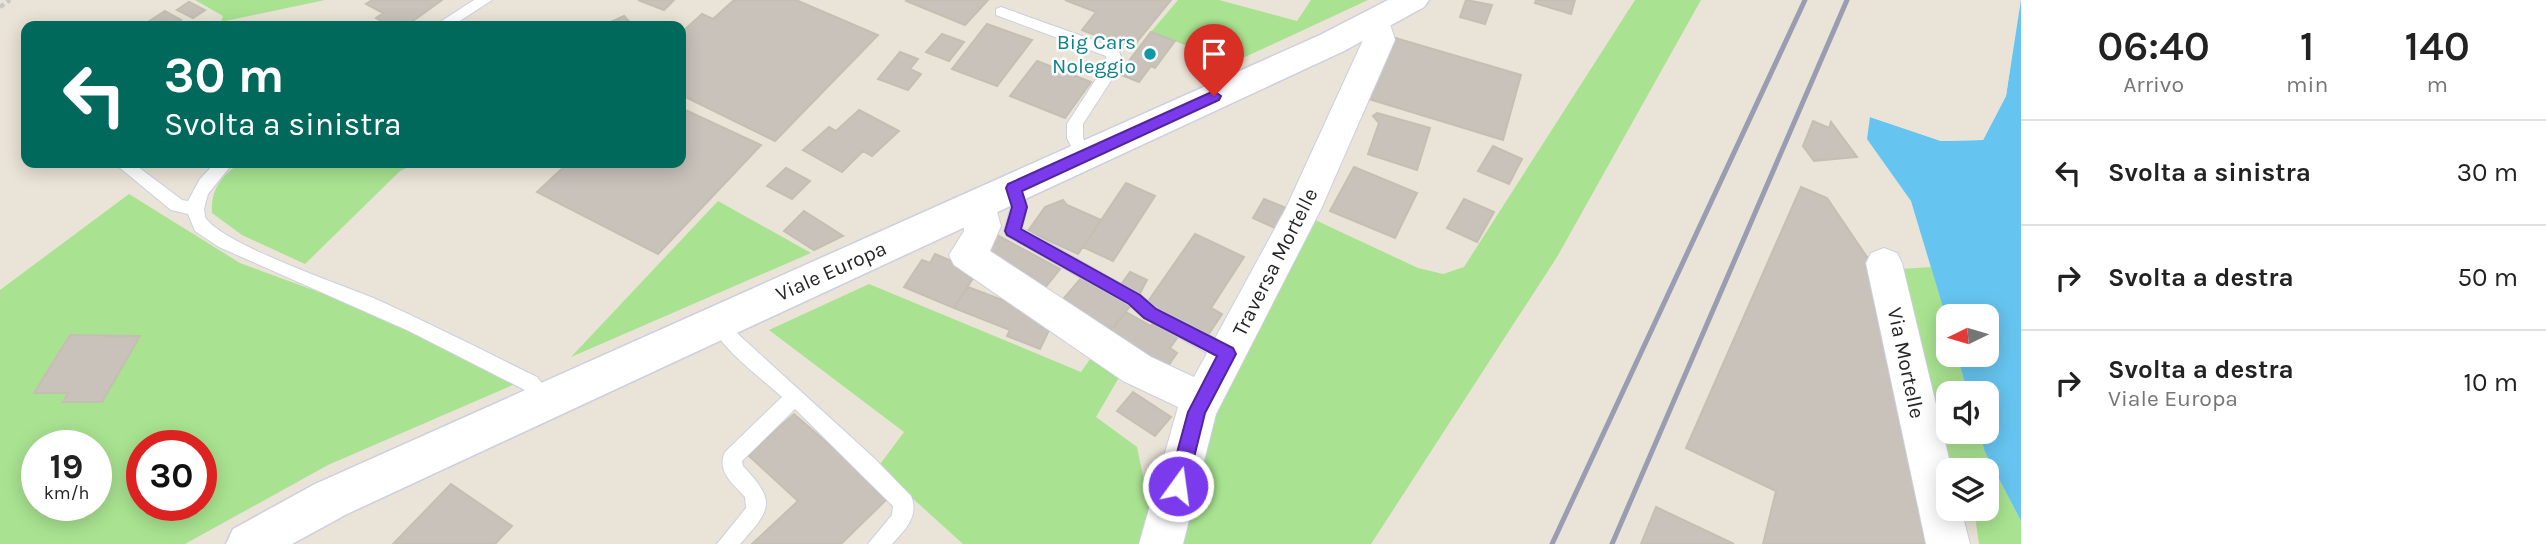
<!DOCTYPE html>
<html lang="it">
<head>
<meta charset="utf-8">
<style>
  :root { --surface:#fff; --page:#f6f6f6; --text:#222; --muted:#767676; --line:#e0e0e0 }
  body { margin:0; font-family:Karla,sans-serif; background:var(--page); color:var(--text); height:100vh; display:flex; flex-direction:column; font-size:26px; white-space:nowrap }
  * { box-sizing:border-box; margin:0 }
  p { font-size:23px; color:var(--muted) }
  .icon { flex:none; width:38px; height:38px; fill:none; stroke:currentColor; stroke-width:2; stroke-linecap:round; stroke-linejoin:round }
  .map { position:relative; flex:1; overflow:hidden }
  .side { display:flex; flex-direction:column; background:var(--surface); width:525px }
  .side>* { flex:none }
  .hud { position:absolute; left:21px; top:21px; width:665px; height:147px; border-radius:14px; box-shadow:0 4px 18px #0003; background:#00695c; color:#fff; overflow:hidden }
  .needle { width:46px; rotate:265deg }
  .tools { position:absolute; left:1936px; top:304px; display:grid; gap:14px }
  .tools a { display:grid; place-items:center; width:63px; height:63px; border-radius:14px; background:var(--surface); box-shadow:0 4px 18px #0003; font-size:35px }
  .speed { position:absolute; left:21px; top:430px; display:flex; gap:14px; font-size:35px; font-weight:700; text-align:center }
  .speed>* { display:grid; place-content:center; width:91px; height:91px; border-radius:50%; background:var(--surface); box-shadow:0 4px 18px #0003; line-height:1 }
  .speed small { font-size:18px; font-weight:400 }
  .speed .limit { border:10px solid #d22; background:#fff; color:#111 }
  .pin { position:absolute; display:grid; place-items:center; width:60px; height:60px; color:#fff; margin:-72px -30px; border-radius:50% 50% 50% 0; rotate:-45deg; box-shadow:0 0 7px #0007 }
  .pin .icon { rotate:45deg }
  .me { position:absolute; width:77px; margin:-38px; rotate:14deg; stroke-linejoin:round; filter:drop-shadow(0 0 5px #0008) }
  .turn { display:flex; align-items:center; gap:24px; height:147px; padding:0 28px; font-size:32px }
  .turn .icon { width:91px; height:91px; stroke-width:2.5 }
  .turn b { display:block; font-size:49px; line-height:60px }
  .eta { display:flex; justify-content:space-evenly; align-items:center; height:119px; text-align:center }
  .eta b { font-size:42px; font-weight:600; line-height:49px }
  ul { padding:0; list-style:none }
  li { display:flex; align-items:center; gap:21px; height:105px; padding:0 28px; border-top:2px solid var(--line) }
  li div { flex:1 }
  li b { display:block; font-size:26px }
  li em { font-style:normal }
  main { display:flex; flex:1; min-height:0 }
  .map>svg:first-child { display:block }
</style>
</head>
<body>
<main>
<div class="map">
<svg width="2021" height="544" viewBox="0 0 2021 544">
  <rect width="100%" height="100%" fill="#eae3d7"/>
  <path fill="#a9e391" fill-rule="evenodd" d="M195 0H325L221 22 223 16Z
    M1178 0H1219L1297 21 1311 0H1368L1232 63 1151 32Z
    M1635 0H1701L1557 257 1371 544H1174L1205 427 1313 219 1418 268 1443 274 1464 267Z
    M239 163H416L400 171 305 264 242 235 212 213C211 188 221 178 239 163Z
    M129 194 240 263 357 306 515 384 328 465 185 544H0V290ZM37 446H96V506H37ZM142 446H201V506H142Z
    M718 201 811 253 571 357Z
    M1931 267 1948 324V355H1957L1968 394H1948V432H1979L1985 452 2021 521V544H1979L1974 509H1986V471H1948L1901 269Z
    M869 284 1081 372 1093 355 1121 374 1096 417 1137 447 1153 525 1144 544H963L878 467 904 432 769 330Z"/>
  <path fill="#66c5f0" d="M2021 0V521L1985 452 1979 432H1986V394H1968L1957 355H1986V317H1948V324L1911 201 1867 139 1870 117 1941 141 1983 140 2006 96Z"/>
  <path fill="#eae3d7" d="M2016 0H2020L2006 96 1983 140 1941 141 1867 116 1871 113 1941 138 1981 137 2002 95Z"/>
  <path fill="#c8c2ba" stroke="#c5bfb1" stroke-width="2" d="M372 0H442L406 26H392L376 18 383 13 366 4Z
    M638 0H674L664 10Z
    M734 0H796L878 35 775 141 681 95V33L702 14 713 19Z
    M988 0 965 25 906 1 907 0Z
    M1065 0H1171L1131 49 1082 30 1096 12Z
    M1466 0 1492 5 1485 24 1460 17Z
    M1536 0H1575L1571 14 1535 3Z
    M189 2 205 10 193 18 177 10Z
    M165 11 181 20 176 24 180 26H142Z
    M624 16 633 26H602Z
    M987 24 1032 40 997 86 952 69Z
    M1151 32 1175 41 1155 68 1151 66 1139 82 1119 74Z
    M942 34 964 42 949 61 926 52Z
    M1392 37 1521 75 1503 140 1369 99Z
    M900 52 918 59 910 69 921 74 908 90 878 79Z
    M1037 61 1091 82 1065 118 1010 96Z
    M681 108 761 145 658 254 537 192 568 163H681Z
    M859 110 899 131 872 156 863 151 842 172 803 150 829 127 836 131Z
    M1377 113 1430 128 1417 170 1368 154 1379 123 1373 116Z
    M1813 121 1829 128 1831 122 1857 157 1814 161 1803 146Z
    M1493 146 1522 159 1509 184 1478 171Z
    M1354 167 1417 193 1395 238 1330 211Z
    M786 168 810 181 792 199 767 186Z
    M1126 183 1155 196 1113 261 1083 247Z
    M1801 187 1827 198 1871 263 1934 544H1763L1776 491 1686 448Z
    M1264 199 1286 208 1275 228 1253 218Z
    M1464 199 1494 212 1477 242 1447 228Z
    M1063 200 1067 205 1101 220 1078 254 1028 231 1045 207Z
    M804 211 843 236 814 250 784 231Z
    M995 234 1060 269 1044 289 981 253Z
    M1195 234 1244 257 1211 308 1222 314 1208 335 1147 303Z
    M935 254 977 272 954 308 904 287 922 260 930 263Z
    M1130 272 1147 280 1139 295 1118 289Z
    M1082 277 1131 305 1108 334 1059 304Z
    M968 287 1054 320 1040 349 1007 336 1010 330 954 308Z
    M1126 312 1151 326 1154 322 1179 335 1170 348 1177 353 1163 373 1108 334Z
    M70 335 140 336 102 402H63L68 393H34Z
    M1133 392 1171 417 1155 436 1117 411Z
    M794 414 889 497 841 544H752L798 501 748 455Z
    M451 484 512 526 495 544H393Z
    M1656 507 1734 544H1641Z"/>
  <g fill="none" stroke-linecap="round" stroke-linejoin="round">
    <g stroke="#cccfe0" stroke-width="2">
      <path id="lane" d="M474 0H492L452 26H434Z
        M1001 7 1118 49 1123 62 1083 124V138L1092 156 1090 160H1078L1067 138V124L1107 62 1106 56 996 15V9Z
        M114 163H133L182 200 188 201 200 179 215 163H233L208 194 204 209 205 217C221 244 343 285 378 300 431 324 484 351 537 377L555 399 553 405 546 407 539 405 523 389 409 331 219 247 195 231 188 214 171 210Z
        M1014 182C1032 187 1026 214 1022 228L1141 295 1156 308 1234 348 1236 354 1234 360 1227 362 1220 360 1144 318 1129 305 1007 236 1004 231 1011 207 1006 188Z
        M718 314 724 317 739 335 874 458 911 496C920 516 904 531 892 544H868L892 515 893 506 795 409 742 461 743 466C777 502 771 509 740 544H717L746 508 745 497C733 484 716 471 725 452L782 397C758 375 724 352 709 322L712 317Z"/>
    </g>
    <g stroke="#cccfe0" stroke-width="2">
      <path id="street" d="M1376 11 1387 14 1395 40 1321 209 1216 414 1183 544H1139L1178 407 1123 381 954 265 949 255 964 231 962 204 968 194 980 190 992 194 1001 226 990 251 1151 357 1194 377 1286 208 1363 40 1361 21 1365 14Z
        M1884 248 1897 253 1902 263 1952 471H1948V509H1961L1970 544H1926L1866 263 1871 253Z"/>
    </g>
    <g stroke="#cccfe0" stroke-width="3">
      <path id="secondary" d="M1388 0H1429L1424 7 1344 51 347 514 292 544H226L233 529 315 484 1320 35Z"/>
    </g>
    <path stroke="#c7c7c7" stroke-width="4.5" stroke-dasharray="5 3.5" stroke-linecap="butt" d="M0 7 10 0"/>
    <use href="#lane" fill="#fff" fill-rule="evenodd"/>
    <use href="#street" fill="#fff" fill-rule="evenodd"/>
    <use href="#secondary" fill="#fff" fill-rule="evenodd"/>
    <path stroke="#9a9db2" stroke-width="5" d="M1552 544 1805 0
      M1612 544 1847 0"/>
  </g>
  <path fill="#7c3aed" stroke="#51269a" stroke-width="2" d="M1214 91 1221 96 1219 100 1022 191 1027 207 1021 229 1140 295 1156 309 1233 348 1236 354 1205 413 1187 486 1184 492 1178 494 1171 492 1168 486 1188 412 1217 356 1144 318 1129 304 1007 235 1005 231 1012 207 1006 188 1008 184Z"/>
  <circle fill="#0f9aa8" stroke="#fff" stroke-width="2.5" cx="1150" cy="54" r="7"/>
  <g text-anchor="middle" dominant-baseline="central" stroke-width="5" stroke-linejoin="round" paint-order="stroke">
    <g font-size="21" fill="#0d838f" stroke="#fff" text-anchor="end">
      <text x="1136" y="42">Big Cars<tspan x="1136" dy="24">Noleggio</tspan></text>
    </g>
    <g font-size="21" fill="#262626" stroke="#fff">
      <text transform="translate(1275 262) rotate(-63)">Traversa Mortelle</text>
      <text transform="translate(831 271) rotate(-24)">Viale Europa</text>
      <text transform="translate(1906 363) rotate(78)">Via Mortelle</text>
    </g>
  </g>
</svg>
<div class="tools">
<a><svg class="needle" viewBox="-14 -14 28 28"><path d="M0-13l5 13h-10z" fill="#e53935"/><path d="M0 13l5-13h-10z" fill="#767676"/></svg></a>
<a><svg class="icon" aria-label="sound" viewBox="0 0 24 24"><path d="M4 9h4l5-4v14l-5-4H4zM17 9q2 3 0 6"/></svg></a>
<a><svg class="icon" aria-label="layers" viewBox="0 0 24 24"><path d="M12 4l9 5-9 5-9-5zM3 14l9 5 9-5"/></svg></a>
</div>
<div class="speed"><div>19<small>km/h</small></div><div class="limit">30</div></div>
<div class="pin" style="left:1214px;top:96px;background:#d93025"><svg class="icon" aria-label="arrive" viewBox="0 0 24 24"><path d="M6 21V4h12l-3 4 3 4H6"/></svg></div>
<svg class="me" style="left:1178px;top:486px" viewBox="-20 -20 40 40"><circle r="17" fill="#7c3aed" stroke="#fff" stroke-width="3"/><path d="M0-11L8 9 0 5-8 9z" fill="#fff"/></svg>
<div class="hud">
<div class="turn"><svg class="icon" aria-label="left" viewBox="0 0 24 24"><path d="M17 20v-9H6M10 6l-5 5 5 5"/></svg><div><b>30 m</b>Svolta a sinistra</div></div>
</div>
</div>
<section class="side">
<div class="eta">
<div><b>06:40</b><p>Arrivo</p></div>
<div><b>1</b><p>min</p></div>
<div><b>140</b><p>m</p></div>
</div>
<ul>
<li><svg class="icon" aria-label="left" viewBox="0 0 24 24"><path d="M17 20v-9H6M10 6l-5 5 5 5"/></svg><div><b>Svolta a sinistra</b></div><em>30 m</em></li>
<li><svg class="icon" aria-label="right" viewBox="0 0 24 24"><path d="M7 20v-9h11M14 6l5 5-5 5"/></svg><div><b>Svolta a destra</b></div><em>50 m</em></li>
<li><svg class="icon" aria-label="right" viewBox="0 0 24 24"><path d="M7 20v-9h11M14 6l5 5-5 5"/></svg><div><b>Svolta a destra</b><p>Viale Europa</p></div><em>10 m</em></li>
</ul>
</section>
</main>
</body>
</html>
